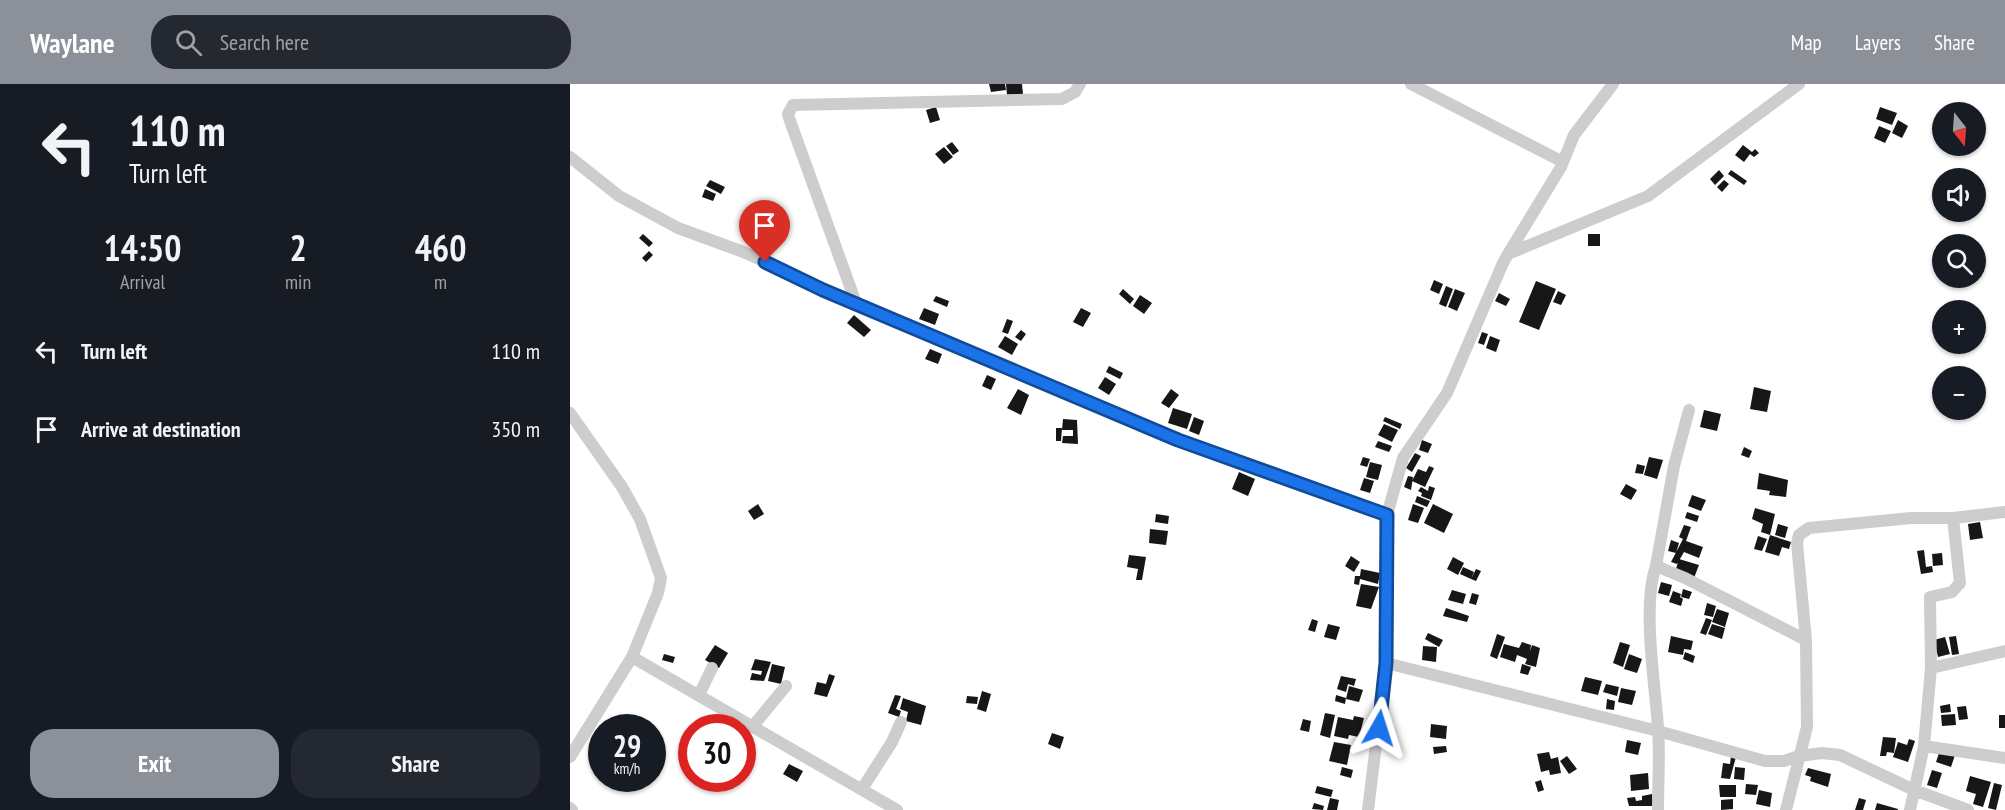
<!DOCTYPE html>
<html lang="en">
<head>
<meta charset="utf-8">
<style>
  :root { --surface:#171b24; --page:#242831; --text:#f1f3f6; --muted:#9ea1a6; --accent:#8c9099 }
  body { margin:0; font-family:"PT Sans Narrow",sans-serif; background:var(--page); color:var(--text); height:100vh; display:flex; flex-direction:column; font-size:22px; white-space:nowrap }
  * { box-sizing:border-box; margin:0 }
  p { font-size:20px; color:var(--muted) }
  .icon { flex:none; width:33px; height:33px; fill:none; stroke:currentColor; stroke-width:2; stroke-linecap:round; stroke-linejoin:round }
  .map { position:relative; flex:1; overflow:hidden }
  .side { display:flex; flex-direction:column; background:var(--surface); width:570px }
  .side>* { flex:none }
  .hud { background:#171b24; color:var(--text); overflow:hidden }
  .needle { width:39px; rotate:163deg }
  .tools { position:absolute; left:1362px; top:18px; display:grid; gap:12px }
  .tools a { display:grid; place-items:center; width:54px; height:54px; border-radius:50%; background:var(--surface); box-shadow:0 2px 4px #0004; font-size:30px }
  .speed { position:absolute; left:18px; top:630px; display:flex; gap:12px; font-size:30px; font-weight:700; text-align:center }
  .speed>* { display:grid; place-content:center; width:78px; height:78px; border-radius:50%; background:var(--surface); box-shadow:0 2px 4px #0004; line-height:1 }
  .speed small { font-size:15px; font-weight:400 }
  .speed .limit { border:9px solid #d22; background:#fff; color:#111 }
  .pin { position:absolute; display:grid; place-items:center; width:51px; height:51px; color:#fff; margin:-62px -26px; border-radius:50% 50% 50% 0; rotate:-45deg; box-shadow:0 0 6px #0007 }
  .pin .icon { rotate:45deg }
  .me { position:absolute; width:66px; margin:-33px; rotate:6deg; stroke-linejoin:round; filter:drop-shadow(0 0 4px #0008) }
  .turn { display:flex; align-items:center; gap:21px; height:126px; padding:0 30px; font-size:27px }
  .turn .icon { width:78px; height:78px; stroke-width:2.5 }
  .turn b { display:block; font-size:42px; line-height:51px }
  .eta { display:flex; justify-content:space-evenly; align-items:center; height:102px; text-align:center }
  .eta b { font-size:36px; font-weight:700; line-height:42px }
  .primary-button { display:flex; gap:12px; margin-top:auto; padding:12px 30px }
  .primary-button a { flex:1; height:69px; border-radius:24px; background:var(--accent); color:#fff; font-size:24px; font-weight:700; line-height:69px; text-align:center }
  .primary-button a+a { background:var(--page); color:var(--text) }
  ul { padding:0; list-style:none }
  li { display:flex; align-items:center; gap:18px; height:78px; padding:0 30px }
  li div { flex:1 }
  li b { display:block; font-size:22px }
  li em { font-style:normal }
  header { display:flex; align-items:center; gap:36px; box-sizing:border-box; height:84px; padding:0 30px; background:var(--accent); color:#fff }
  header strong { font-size:28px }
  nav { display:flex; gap:33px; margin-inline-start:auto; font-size:21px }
  .search { width:420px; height:54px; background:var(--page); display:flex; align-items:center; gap:15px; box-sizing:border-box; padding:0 21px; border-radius:24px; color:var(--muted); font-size:22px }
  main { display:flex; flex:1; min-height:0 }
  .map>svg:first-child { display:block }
</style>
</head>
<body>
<header>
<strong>Waylane</strong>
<div class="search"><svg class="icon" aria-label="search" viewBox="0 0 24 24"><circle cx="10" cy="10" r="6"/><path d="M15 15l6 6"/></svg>Search here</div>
<nav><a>Map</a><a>Layers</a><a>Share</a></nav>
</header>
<main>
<section class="side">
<div class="hud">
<div class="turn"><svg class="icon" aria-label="left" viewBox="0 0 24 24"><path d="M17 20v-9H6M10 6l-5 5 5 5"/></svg><div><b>110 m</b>Turn left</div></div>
</div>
<div class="eta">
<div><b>14:50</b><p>Arrival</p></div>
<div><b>2</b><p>min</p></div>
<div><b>460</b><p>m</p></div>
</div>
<ul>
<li><svg class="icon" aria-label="left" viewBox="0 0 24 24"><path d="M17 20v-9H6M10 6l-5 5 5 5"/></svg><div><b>Turn left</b></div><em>110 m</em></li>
<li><svg class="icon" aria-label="arrive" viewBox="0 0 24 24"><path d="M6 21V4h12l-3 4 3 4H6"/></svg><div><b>Arrive at destination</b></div><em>350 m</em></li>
</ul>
<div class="primary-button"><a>Exit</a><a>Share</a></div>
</section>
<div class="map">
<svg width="1435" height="726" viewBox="0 0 1435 726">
  <rect width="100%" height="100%" fill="#fff"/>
  <path fill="#171717" d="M419 0H435L436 6 421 8Z
    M436 0H452L453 10 437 11Z
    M366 23 370 36 360 39 356 26Z
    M1310 23 1327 29 1322 41 1306 35Z
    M1328 36 1338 42 1332 54 1322 49Z
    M1309 42 1321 47 1315 59 1304 54Z
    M382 58 389 67 383 71 376 62Z
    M1173 61 1182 68 1185 65 1189 69 1184 73 1180 70 1174 78 1165 71Z
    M374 63 383 73 374 80 365 70Z
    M1149 86 1154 92 1145 101 1140 95Z
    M1161 86 1177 97 1174 101 1158 90Z
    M140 96 155 103 151 110 136 102Z
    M1154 96 1159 100 1152 108 1147 103Z
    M135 105 146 110 143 117 132 113Z
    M73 150 83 159 79 163 69 154Z
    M1018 150H1030V162H1018Z
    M79 167 83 171 76 178 72 174Z
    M864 196 873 200 869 210 860 206Z
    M966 197 986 205 969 246 949 238Z
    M876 202 883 205 876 223 869 220Z
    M553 205 564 215 560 220 549 210Z
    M885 205 895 209 887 227 878 223Z
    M988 207 996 211 991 221 983 218Z
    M929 209 940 215 936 222 925 217Z
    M570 211 582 219 574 230 563 222Z
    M366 212 379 217 377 223 363 217Z
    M354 224 369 230 365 241 349 235Z
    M511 224 521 229 513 243 503 238Z
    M284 231 301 246 294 253 277 239Z
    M437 235 443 237 438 250 432 248Z
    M451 246 456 250 451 257 445 253Z
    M912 248 918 250 914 261 908 259Z
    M435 252 448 260 442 271 428 263Z
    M920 252 930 256 926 268 916 264Z
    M360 265 372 270 368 280 355 275Z
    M539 282 553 289 550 295 536 288Z
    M417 291 426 295 421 306 412 302Z
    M535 293 546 300 539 311 528 304Z
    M1184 303 1201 307 1197 328 1180 325Z
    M448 305 459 311 451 331 437 324Z
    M601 305 609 311 599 324 591 319Z
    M603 324 622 330 617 345 598 339Z
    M1134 326 1151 330 1147 347 1130 343Z
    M624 333 634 337 629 351 619 347Z
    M815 333 832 340 830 345 813 337Z
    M493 335 507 336 508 360 492 359 493 352H503V346H492Z
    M814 340 828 346 822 358 808 351Z
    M486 344H492L491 357H486Z
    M852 356 862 360 858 369 849 366Z
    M808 357 822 362 819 368 805 363Z
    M1174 363 1182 367 1179 374 1171 371Z
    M845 369 851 372 842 388 836 384Z
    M793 373 800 375 797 383 790 381Z
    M1079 373 1093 376 1087 395 1074 391Z
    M800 378 812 381 808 396 796 393Z
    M1067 380 1075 382 1073 390 1065 389Z
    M859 382 864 384 855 403 842 397 848 385 856 388Z
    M669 388 685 395 678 412 662 405Z
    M1189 389 1218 396 1216 413 1199 411 1200 407 1187 405Z
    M838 392 843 393 841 406 834 403Z
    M794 394 804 397 800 409 790 406Z
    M1056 400 1067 406 1061 416 1050 410Z
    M859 402 865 404 861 416 851 412 852 409 848 407 851 403 858 407Z
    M1122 411 1136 416 1131 427 1118 422Z
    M847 412 860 417 857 423 845 418Z
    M188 420 194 430 184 436 178 427Z
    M843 420 854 424 848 439 838 436Z
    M863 420 883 430 874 449 854 439Z
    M1185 424 1205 430 1200 451 1191 448 1193 440 1182 435Z
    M1117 428 1129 432 1127 438 1115 434Z
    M586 430 599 432 598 440 585 438Z
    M1410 438 1413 454 1400 456 1398 440Z
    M1208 440 1218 443 1215 454 1205 451Z
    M1114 441 1121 443 1116 457 1133 463 1129 474 1114 468 1107 480 1101 478 1113 455 1109 453Z
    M580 445 598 447 596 461 579 459Z
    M1200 451 1221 458 1219 465 1212 463 1209 472 1195 468Z
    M1188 452 1197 455 1192 467 1184 465Z
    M1101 456 1109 459 1106 469 1098 467Z
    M1354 466 1356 483 1362 482 1363 488 1351 490 1347 467Z
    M1372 469 1373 481 1363 482 1362 470Z
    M559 471 576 473 572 496H566L568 485 557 483Z
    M781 472 790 478 784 488 775 482Z
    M883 473 894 479 888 491 877 485Z
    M1109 475 1129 481 1124 494 1105 488Z
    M893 483 904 488 901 495 890 490Z
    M791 485 810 489 808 500 790 495 789 501 784 500 785 492H790Z
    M906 485 911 487 906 497 901 495Z
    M1091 498 1102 501 1099 512 1088 509Z
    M791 500 809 503 801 525 786 522Z
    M1113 505 1122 508 1119 515 1111 513Z
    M882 506 896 510 893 520 878 516Z
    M1103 507 1111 510 1110 513 1113 515 1111 522 1099 518Z
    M902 509 909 511 906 521 899 519Z
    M1137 519 1146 522 1143 533 1134 531Z
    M876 524 899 532 897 538 873 532Z
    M1147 525 1159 529 1155 543 1142 538Z
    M1136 534 1142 536 1136 551 1130 549Z
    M742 535 748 537 745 548 738 546Z
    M758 540 770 543 766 556 754 553Z
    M1142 540 1155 544 1152 555 1138 550Z
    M858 549 873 556 869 563 855 555Z
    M927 550 935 553 927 575 920 572Z
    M1101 552 1123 557 1121 566 1114 565 1113 571 1098 568Z
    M1386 552 1389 570 1382 571 1379 553Z
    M1375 553 1380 570 1368 573 1364 556Z
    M952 558 961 561 960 567 962 561 970 564 966 583 955 580 957 575 947 571 945 578 930 573 934 560 949 564Z
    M1050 558 1060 561 1053 583 1043 579Z
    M145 561 158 569 149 584 135 576Z
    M853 562 867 563 866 578 852 576Z
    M1115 568 1125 572 1123 579 1113 575Z
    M94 570 105 573 103 579 92 576Z
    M1059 570 1072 575 1067 589 1054 585Z
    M185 575 201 578 194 597 180 596 182 589 191 591 192 587 181 586Z
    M202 580 215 583 211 600 198 597Z
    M952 580 961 583 958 591 950 589Z
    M259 590 265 592 257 613 244 610 247 598 256 600Z
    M771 592 786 595 784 602 778 600 776 608 767 605Z
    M1015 593 1032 597 1028 611 1011 607Z
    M1036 600 1049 603 1047 612 1033 608Z
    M779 602 793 606 789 618 776 615Z
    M1051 604 1066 607 1062 621 1048 618Z
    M412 607 421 610 416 628 407 625Z
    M325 611 331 612 326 625 331 627 329 633 318 629Z
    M766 611 776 614 775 620 765 617Z
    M397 612 408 613 407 620 396 619Z
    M333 614 356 622 351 641 336 637 338 628 330 625Z
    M1037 615 1045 617 1044 626 1036 625Z
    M1380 620 1381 628 1371 629 1370 622Z
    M1396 622 1398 635 1389 636 1387 623Z
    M755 629 765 631 760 654 750 651Z
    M1385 630 1386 641 1372 642 1371 631Z
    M1429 631H1435V644H1429Z
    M784 632 794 634 789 653 779 651 778 655 764 652 768 633 783 636Z
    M733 635 741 637 739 648 730 646Z
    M861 640 877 642 876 655 860 653Z
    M482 649 494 653 490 665 478 660Z
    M1313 653 1326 654 1324 669 1317 668 1316 672H1310Z
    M1339 655 1345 657 1338 678 1323 673 1328 658 1337 661Z
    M1057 656 1071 659 1068 671 1055 668Z
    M764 658 781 661 777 681 759 677Z
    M876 662 877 668 864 670 863 663Z
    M1370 666 1385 671 1381 683 1366 678Z
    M979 668 981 675 988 673 991 689 980 691 979 686 971 688 967 670Z
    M997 672 1007 685 999 690 990 677Z
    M1161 672 1166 673 1160 695 1151 694 1153 679 1160 680Z
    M219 680 233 687 227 698 213 690Z
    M772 683 783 686 781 694 770 691Z
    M1165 683 1175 684 1174 696 1164 695Z
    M1238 684 1261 690 1258 703 1240 697 1241 693 1235 691Z
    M1362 686 1372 689 1367 704 1357 701Z
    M1078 689 1079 705 1061 707 1060 691Z
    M1400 692 1421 698 1413 723 1403 720 1406 710 1396 707Z
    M971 696 974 706 968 708 965 698Z
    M1424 699 1432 701 1426 726 1418 724Z
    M1176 700 1188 701 1186 711 1175 710Z
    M1149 701H1166V713H1150Z
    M747 702 763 706 761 713 745 709Z
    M1189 706 1202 709 1200 723 1186 720Z
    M1082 710 1084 722H1059L1057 714 1065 713 1066 717 1072 716V712Z
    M760 714 769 716 767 726H757Z
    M1289 714 1296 716 1293 726H1285Z
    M1163 715V725L1151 726V716Z
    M744 719 754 722 753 726 742 725Z
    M1307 719 1328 725V726H1305Z"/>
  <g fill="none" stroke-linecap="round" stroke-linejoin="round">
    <path stroke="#cdcdcd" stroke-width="12" d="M841 0 993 78
      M0 73 49 112 108 144 176 169 253 205 608 356 817 431
      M938 170 991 83 1004 51 1043 0
      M286 219 219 34 218 30 223 21 492 15 505 8 510 0
      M0 329 52 403 70 435 91 494 88 509 62 573 0 673
      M1086 482 1104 382 1119 326
      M62 573 327 726
      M816 579 1088 647 1195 677H1214L1229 672 1252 669 1270 671 1344 706 1398 726
      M1361 584 1435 567
      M129 611 142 584
      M183 642 216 602
      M1354 662 1435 674
      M292 705 322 658 331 638
      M0 724 2 726
      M798 726 816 579 817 431 833 374 877 309 933 179 938 170 1078 112 1229 0
      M1088 726C1088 698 1090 670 1088 643 1085 600 1072 521 1086 482L1115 494 1236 556
      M1216 726 1237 643 1236 556 1227 459 1229 451 1239 444 1341 434H1383
      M1340 726 1354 662 1361 584 1360 513 1382 508 1390 499 1383 434 1435 428"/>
  </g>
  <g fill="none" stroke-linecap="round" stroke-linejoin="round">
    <g stroke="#114b97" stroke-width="15">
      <path id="route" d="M195 178 253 206 608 356 817 431 816 579 809 644"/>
    </g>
    <use href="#route" stroke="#1a73e8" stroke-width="10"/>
  </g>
</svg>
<div class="tools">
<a><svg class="needle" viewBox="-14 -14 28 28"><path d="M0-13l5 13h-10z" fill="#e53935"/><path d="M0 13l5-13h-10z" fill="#9ea1a6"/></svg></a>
<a><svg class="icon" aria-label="sound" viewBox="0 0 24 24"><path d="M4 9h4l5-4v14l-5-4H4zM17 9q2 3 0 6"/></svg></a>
<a><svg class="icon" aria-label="search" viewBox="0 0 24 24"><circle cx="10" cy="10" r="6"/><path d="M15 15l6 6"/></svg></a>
<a>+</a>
<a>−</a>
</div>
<div class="speed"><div>29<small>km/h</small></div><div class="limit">30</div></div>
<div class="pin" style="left:195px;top:178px;background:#d93025"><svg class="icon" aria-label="arrive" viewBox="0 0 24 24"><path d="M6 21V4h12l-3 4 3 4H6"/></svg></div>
<svg class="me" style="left:809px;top:644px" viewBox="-20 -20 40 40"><path d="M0-17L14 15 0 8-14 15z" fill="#1a73e8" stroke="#fff" stroke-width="4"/></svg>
</div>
</main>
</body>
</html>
